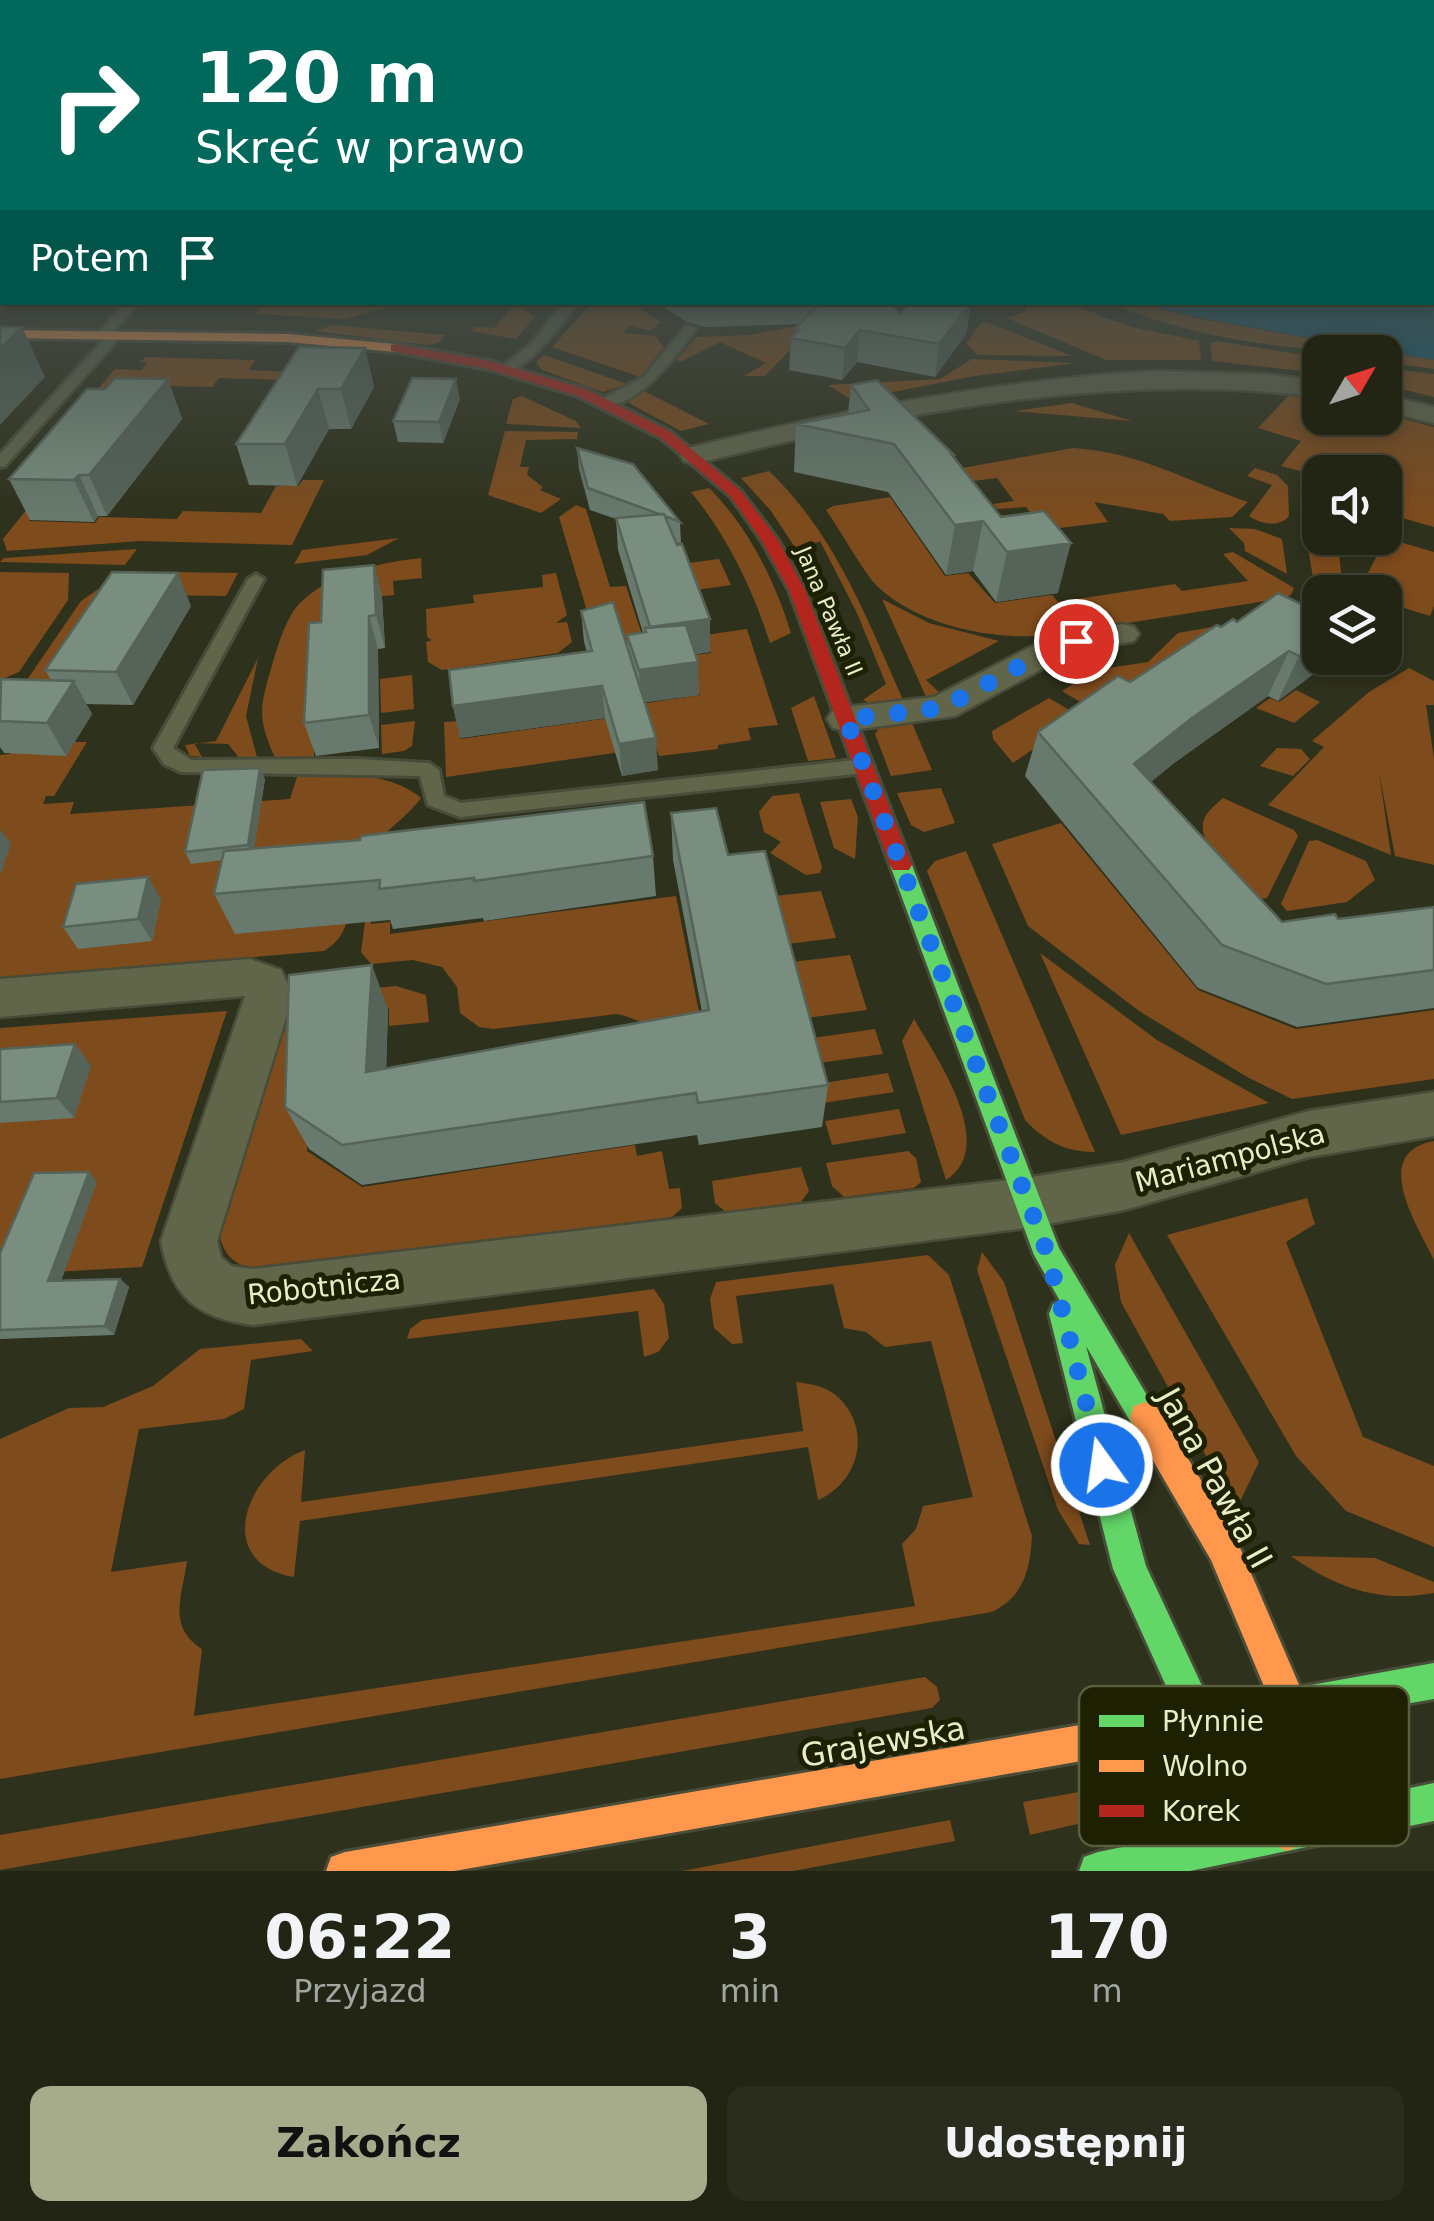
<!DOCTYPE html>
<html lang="pl">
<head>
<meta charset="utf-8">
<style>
  :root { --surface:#222514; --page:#2a2d1d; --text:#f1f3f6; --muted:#a2a5a0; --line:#3f4234; --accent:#a6ab8b }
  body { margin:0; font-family:"DejaVu Sans",sans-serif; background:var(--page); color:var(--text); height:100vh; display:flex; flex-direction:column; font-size:38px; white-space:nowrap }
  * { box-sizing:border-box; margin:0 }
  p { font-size:32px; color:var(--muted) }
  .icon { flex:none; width:55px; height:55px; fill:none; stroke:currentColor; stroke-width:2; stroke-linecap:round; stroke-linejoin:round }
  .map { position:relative; height:1871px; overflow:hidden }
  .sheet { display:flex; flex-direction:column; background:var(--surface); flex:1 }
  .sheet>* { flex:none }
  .guide { position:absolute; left:0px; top:0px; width:1435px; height:305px; box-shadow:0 5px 15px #0003,0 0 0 2px var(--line); background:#00695c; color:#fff; overflow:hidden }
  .needle { width:65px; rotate:51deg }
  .tools { position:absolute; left:1302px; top:335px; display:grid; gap:20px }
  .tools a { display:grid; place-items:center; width:100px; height:100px; border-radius:20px; background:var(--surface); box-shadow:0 5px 15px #0003,0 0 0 2px var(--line); font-size:50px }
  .pin { position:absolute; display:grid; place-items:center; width:85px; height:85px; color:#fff; margin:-42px; border:5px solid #fff; border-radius:50%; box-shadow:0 2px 10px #0007 }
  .me { position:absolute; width:110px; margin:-55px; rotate:346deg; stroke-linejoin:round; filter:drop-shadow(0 0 8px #0008) }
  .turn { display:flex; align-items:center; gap:35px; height:210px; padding:0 30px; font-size:45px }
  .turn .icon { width:130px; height:130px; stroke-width:2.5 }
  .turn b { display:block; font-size:70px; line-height:85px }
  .then { display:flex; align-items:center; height:95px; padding:0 30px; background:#0003; gap:20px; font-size:38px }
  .eta { display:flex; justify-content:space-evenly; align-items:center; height:170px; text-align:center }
  .eta b { font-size:60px; font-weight:700; line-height:70px }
  .cta { display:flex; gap:20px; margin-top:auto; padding:20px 30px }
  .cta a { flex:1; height:115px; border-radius:20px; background:var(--accent); color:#111; font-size:40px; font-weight:700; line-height:115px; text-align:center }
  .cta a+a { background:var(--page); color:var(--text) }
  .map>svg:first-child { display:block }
</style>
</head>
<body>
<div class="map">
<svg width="1434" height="1871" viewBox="0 0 1434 1871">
  <rect width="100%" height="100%" fill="#2e311b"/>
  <path fill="#7e4b1c" d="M339 302 403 303 345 319 255 314 265 303Z
    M515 303 535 317 516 339 470 331 477 327 494 328Z
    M592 303H631L660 322 651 331 631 325 622 333 655 336 664 347 640 377 552 347Z
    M1029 303H1067L1131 327 1199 341 1201 360H1106L1007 318 1025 311Z
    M1109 303H1138L1201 319 1434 360V369L1385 362V352C1291 352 1196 339 1109 303Z
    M982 322 991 324 1072 356 978 355 966 344Z
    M333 325 445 335 438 343 428 345 314 331Z
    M803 325 807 332 765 376H744L766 363 720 342 680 362 677 359 696 337 750 335Z
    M1218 341 1320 358V373L1212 361 1210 343Z
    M544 355 627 384 603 392 542 370 536 362Z
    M146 357 255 360 249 370 291 372 285 380 219 378 212 387 167 386 31 468 115 369 142 370 147 362H139Z
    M972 359 1076 363 975 376 852 400 828 385 940 379Z
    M1385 368 1434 374V397L1385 385Z
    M644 391 709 424 681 431 627 402Z
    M1290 394 1320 399V418H1385V414L1434 427V527L1385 513V472H1320V476L1281 466 1301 441 1258 428Z
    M522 396 576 421 581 428 506 424 513 399Z
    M1072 403 1132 421 1014 411Z
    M505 431 578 432 577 439 526 440 520 467H529L527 475 543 487 540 490 561 499 541 513 488 495Z
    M1073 448C1140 452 1189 482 1248 502L1232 517 1170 521 1163 514 1094 502 1108 522 1044 530 1026 507 997 509 993 504 1014 501 997 478 973 481 962 468Z
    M1255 468 1277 475 1288 486 1289 516C1280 528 1260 524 1249 516L1272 485 1247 476Z
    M769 471C836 535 867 619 904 702L874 705 863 700 886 684 857 613 820 541 798 552 771 511 741 478Z
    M303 480H324L292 545 140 541 7 551 3 539 27 509H37L29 521 95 523 99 517 177 519 183 511 261 513 276 486H298Z
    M709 488C749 528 774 579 791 633L770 643C752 588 728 537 691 492Z
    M890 497 945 576 968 573 995 603 1052 595 1058 602 1175 584 1182 591 1248 581 1223 554 1233 552 1294 588 1291 595 1278 599 1084 630 1079 625 1065 627 1069 633C1008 643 926 631 878 587 865 575 839 528 826 510L833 506Z
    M576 505 586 509 610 587 626 586 644 641 598 648 559 517Z
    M1229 528 1255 529 1282 539 1287 574 1245 551 1244 543Z
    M399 538 367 555 294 564 302 550Z
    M1386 538 1434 552V606L1430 616 1385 602V592H1358Z
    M1313 541 1338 545 1342 579 1349 592H1322L1313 578 1307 542Z
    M137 549 125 565 0 562 4 558Z
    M421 558 422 578 393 581 394 595 331 602 317 656 314 757 275 758C258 719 259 709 271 669 277 649 285 619 299 604 331 572 379 563 421 558Z
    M719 559 731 585 689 591 665 566Z
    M0 572 69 573 68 600 19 672 0 680Z
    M169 572 238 573 226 596 155 595Z
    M556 573 567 615 556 623 567 622 572 642 558 653 442 670 428 662 426 642 432 640 427 637 426 609 474 603 473 595 543 587 542 575Z
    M120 574 56 711 7 709 81 601Z
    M882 599 929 623 999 641 926 680 942 695 927 699Z
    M1241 622 1115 723 1062 691 1095 670 1148 662 1178 633Z
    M747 629 778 725 748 728 751 740 718 745V749L659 756 656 747 446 777 444 722 457 721 460 739 609 718 607 709 700 695 687 656 711 653 705 635Z
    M258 658 246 716 257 757 240 759 228 744 194 743 202 757 190 756 185 745 216 741Z
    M1409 668 1434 681V705H1426L1434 758V865L1395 856 1379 772 1391 855 1268 805 1324 747 1312 741 1369 692Z
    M412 675 414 709 381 713 380 679Z
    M1296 690 1320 702 1294 723 1256 708 1270 698 1279 702Z
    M814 696 836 758 808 761 791 708Z
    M1049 698 1071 711 1073 722 1013 763 993 739 992 731Z
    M415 721 412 746 404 751 382 754 381 725Z
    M912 723 932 770 891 776 875 734 880 726Z
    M20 741 87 742 54 796H46L43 804 74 802 70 814 290 799 297 777C338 775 387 770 421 798 403 822 376 837 360 860 339 888 364 927 324 951L0 979V755L10 754Z
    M1277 748 1301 749 1310 759 1293 776 1260 766Z
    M941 788 955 823 924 832 911 825 897 793Z
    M799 793 822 867 820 873 806 875 770 853 781 842 764 832 759 812 772 796Z
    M1223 798 1294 830 1298 836 1267 898 1261 899 1206 841C1197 819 1208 811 1223 798Z
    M851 799 858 817 855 859 834 848 820 802Z
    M1061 823 1198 990 1296 1029 1434 1010V1079L1292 1099 1247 1077 1139 1011 1028 926 992 844Z
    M1317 840 1366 861 1375 880 1347 902 1287 911 1281 904 1309 841Z
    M966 851 1095 1152C1065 1152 1045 1141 1025 1120L927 871 935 861Z
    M372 869 371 924 390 922V934L676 896 713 1082C684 1055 657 1022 617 1014L493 1029 479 1027 460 1013 457 987 442 967 413 960 371 964 361 952Z
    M821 891 836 938 779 945 766 897Z
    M1040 953 1157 1040 1269 1103 1121 1135Z
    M850 955 867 1010 798 1019 784 963Z
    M396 986 426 995 429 1022 389 1026V1008L308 1019 307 1151 362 1187 635 1145 637 1156 662 1151 669 1189 680 1188 682 1208 672 1217 259 1270C230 1265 220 1251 218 1223L284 1006 307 995Z
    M227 1011 142 1267 0 1275V1028Z
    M914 1019C936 1057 999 1146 946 1180L902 1041Z
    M875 1029 883 1054 812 1064 806 1039Z
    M888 1073 894 1092 823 1103 817 1084Z
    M899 1109 906 1133 832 1145 825 1121Z
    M1434 1141V1260C1418 1226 1369 1153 1434 1141Z
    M908 1151 916 1158 921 1182 914 1188 844 1197 832 1186 826 1163Z
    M801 1167 809 1191 801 1202 726 1212 715 1203 712 1181Z
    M1307 1198 1315 1224 1286 1242 1363 1437 1434 1466V1547L1346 1511 1296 1456 1167 1235Z
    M1129 1233 1259 1462 1236 1510 1121 1302 1115 1265Z
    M982 1252 1004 1282 1090 1545 1079 1544 1058 1510 977 1270Z
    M928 1255 949 1275 1032 1536C1030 1570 1024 1596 992 1612L0 1779V1439L69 1408 103 1407 153 1386 200 1349 301 1339 313 1351 251 1360 244 1409 224 1419 139 1429 111 1572 187 1561C182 1597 167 1626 202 1649L194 1716 915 1606 902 1544 916 1529 923 1506 973 1497 931 1341 885 1347 866 1332 844 1328 833 1284 736 1296 743 1343 732 1344 714 1328 710 1299 716 1282Z
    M654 1289 664 1304 669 1338 658 1352 644 1357 638 1311 407 1339 410 1329 422 1320Z
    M796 1382C811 1384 827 1386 839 1398 873 1431 858 1483 818 1500L808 1447 300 1521 294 1577C212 1563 245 1472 305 1450L301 1502 803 1431Z
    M1291 1556 1375 1558 1434 1582V1593C1379 1603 1336 1588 1291 1556Z
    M925 1677 937 1687 940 1700 932 1708 0 1870V1835Z
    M1134 1782 1151 1800 1142 1809 1030 1835 1023 1802Z
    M950 1820 955 1841 793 1871H682Z"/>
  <path fill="#095a7b" d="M1434 260V360L1201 318 1139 303 1432 302Z"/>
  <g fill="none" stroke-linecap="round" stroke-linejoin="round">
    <g stroke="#484c39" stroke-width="6">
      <path id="lane" d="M126 302H139L113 332H119V338L5 466 0 467V454L106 337 98 334Z
        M565 302H578C562 322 528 372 503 372V366L530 345Z
        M686 326 696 329C675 357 639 408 600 406V400L644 377Z
        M256 574 264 579 173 748 191 760 357 759 429 763 439 770 444 796 461 803 864 759 874 766 864 773 460 817 428 805 420 776 181 772 164 764 153 748 248 579Z"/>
    </g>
    <g stroke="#484c39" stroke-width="5">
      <path id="street" d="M1154 371 1264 374 1320 381V397C1110 370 898 413 694 464L684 461 680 455 684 449C837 411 996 380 1154 371Z
        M1385 395 1434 407V423L1385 411Z
        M1122 624 1134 627 1139 634 1134 641 1068 655 955 716 846 731 833 728 827 719 833 710 846 707 934 697 1046 639Z
        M250 959 281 970 293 995 217 1241 221 1257 231 1266 253 1269 1026 1178 1124 1162 1309 1111 1434 1092V1136L1309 1157 1124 1210 1026 1228 253 1325C197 1318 171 1297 161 1241L245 996 0 1017V979Z"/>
    </g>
    <g stroke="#484c39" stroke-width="6">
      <path id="fast" d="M901 857 912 865 1059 1248 1160 1417 1156 1428 1145 1432 1134 1428 1086 1346 1146 1566 1210 1703 1434 1663V1699L1233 1734 1295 1812 1434 1783V1821L1190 1871H1079L1084 1857 1098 1852 1254 1820 1193 1741 1167 1746 1154 1741 1149 1728 1154 1715 1176 1708 1113 1569 1049 1314 1053 1304 1060 1301 1034 1255 890 865Z"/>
    </g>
    <g stroke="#484c39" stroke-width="6">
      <path id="slow" d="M0 330 288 334 395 344 401 348 395 352 288 342 0 338Z
        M1145 1402 1156 1406 1235 1536 1309 1708 1306 1832 1300 1845 1287 1851 1274 1845 1268 1832 1273 1708 1211 1560 1134 1428 1130 1417 1134 1406Z
        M1167 1710 1180 1715 1185 1728 1180 1741 1167 1746 454 1871H326L331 1857 345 1852Z"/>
    </g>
    <g stroke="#484c39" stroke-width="6">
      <path id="jam" d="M395 344 490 361 588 390 671 432 741 491 778 540 805 590 912 865 909 870H893L890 865 789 590 762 541 731 497 661 438 578 396 488 369 391 351V345Z"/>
    </g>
    <use href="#lane" fill="#61664b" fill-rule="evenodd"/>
    <use href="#street" fill="#61664b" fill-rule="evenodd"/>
    <use href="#fast" fill="#63d668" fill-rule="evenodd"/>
    <use href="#slow" fill="#ff974d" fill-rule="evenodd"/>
    <use href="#jam" fill="#b3261e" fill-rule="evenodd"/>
  </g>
  <path fill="#687a6d" d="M233 302H349L336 305Z
    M655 302H890L900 314 971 303 966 334 935 377 857 362 842 380 789 370 791 338 795 334V329L800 324 705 327 687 322Z
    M365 348 374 387 351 429H329L297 486 249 485 236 444Z
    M168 379 182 419 107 516H98L94 522 30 520 9 479 105 389Z
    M851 385 955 456V459L1058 593 996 602 973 571 946 575 888 492 794 472 796 424 848 414Z
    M460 399 443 443 398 442 393 421Z
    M577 448 680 522 681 544 676 542 710 652 696 654 699 695 645 702 658 770 622 776 605 718 460 738 453 706 587 652 584 642 581 611 628 648 627 635 643 633 618 550 616 519 590 510 579 469Z
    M374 565 382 597 385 648 378 649 379 748 316 756 304 723 321 622Z
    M191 606 133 705 86 704 92 714 66 756 4 753 0 747V682L51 680 45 670Z
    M1221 627 1320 658H1326L1320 669 1278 701 1268 696 1174 763 1151 782 1282 922 1338 919 1434 907V1008L1297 1027 1198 988 1025 776 1038 732 1130 682Z
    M265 779 254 848 653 856 656 896 484 921 483 918 393 929 390 920 235 934 214 894 222 860 191 864 185 852Z
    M671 813 728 855 828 1085 822 1127 699 1145 697 1135 362 1185 309 1149 285 1107 388 1009 386 1068 702 1012 673 860Z
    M161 899 152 941 78 949 63 927Z
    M0 1049 91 1065 74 1118 0 1123Z
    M97 1181 61 1280 120 1279 129 1287 114 1335 0 1339V1253Z"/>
  <path fill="#556359" d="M971 303 966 334 935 377 939 344Z
    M22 327 45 377 0 425V349Z
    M860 330 857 362 842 380 845 348Z
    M365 348 374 387 351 429 341 389Z
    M168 379 182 419 107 516 89 475Z
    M456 379 460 399 443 443 439 422Z
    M318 389 329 429 297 486 285 444Z
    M79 475 98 516 94 522 74 480Z
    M983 521 973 571 946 575 955 525Z
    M1071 543 1058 593 996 602 1007 552Z
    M374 565 382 597 385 648 376 615Z
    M178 573 191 606 133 705 116 672Z
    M369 616 378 649 379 748 369 715Z
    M710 619V652L651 660 650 627Z
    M1320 641V658H1326L1320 669 1278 701 1299 656Z
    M1289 651 1268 696 1174 763 1118 809 1134 764 1192 718Z
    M698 662 699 695 641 703 639 670Z
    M74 681 92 714 66 756 47 723Z
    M602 686 605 718 460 738 453 706Z
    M656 738 658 770 622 776 619 744Z
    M260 768 265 779 253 857 248 845Z
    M0 829 11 844 0 876Z
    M148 877 161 899 152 941 138 919Z
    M372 965 388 1009 385 1114 366 1072Z
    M75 1044 91 1065 74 1118 57 1098Z
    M89 1172 97 1181 58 1290 48 1281Z
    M120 1279 129 1287 114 1335 105 1326Z"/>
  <path fill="#798e7f" stroke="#556359" stroke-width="2.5" d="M821 302H890L900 314 910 302 971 303 939 344 860 330 845 348 791 338 799 330 795 329Z
    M0 327H22L0 349Z
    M299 347 365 348 341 389H318L285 444H236Z
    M115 378 168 379 89 475H79L74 480 9 479 87 389H105Z
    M412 378 456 379 439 422 393 421Z
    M877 380 955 456 952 455 1001 517 1044 511 1071 543 1007 552 983 521 955 525 894 444 796 424 869 410 851 385Z
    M577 448 633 464 680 522 665 516 664 514H659L588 488Z
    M664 514 677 545 682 544 710 619 650 627 616 518Z
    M374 565 376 615 369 616V715L304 723 309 623 321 622 323 570Z
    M112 572 178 573 116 672 45 670Z
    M1278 593 1320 613V641L1299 656 1289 651 1192 718 1134 764 1282 922 1335 914 1338 919 1434 907V970L1326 984 1222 945 1038 732 1118 676 1130 682 1217 625 1221 627 1233 619 1237 622Z
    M613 602 656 738 619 744 602 686 453 706 449 670 592 651 581 611Z
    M686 625 698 662 639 670 627 635 646 632 645 628Z
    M1 679 74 681 47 723 0 721Z
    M260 768 248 845 185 852 203 770Z
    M644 802 653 856 474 881V878L379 889 380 880 214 894 224 851 360 840 361 836Z
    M716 808 728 855 765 851 828 1085 698 1103 696 1093 342 1145 285 1107 289 975 372 965 366 1072 709 1010 671 813Z
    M148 877 138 919 63 927 76 884Z
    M75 1044 57 1098 0 1102V1049Z
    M89 1172 48 1281 120 1279 105 1326 0 1330V1253L34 1173Z"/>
  <linearGradient id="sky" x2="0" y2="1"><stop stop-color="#191b0f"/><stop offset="0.5" stop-color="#464e4a"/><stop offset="1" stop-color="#464e4a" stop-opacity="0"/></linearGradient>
  <rect width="1434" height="522" fill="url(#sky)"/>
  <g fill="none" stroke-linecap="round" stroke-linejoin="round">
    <path stroke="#1a73e8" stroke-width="18" stroke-dasharray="0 32.4" d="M1076 641 1046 652 942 708 846 719 1048 1255 1102 1465"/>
  </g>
  <g text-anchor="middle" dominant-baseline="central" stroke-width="10" stroke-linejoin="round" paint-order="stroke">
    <g font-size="22" fill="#e6edc7" stroke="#1d2102">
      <text transform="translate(829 611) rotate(67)">Jana Pawła II</text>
    </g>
    <g font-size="28" fill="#e6edc7" stroke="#1d2102">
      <text transform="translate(1230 1158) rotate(-15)">Mariampolska</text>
      <text transform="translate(324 1287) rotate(-6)">Robotnicza</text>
    </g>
    <g font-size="32" fill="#e6edc7" stroke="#1d2102">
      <text transform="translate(1215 1478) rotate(61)">Jana Pawła II</text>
      <text transform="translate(883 1742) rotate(-10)">Grajewska</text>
    </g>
  </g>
  <rect x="1079" y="1686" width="330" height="160" rx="15" fill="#1d2102" stroke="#595e3d" stroke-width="2.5"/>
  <rect x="1099" y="1715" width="45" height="12" fill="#63d668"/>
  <rect x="1099" y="1760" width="45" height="12" fill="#ff974d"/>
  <rect x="1099" y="1805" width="45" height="12" fill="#b3261e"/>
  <g font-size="28" fill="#e6edc7">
    <text x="1162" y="1731">Płynnie</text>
    <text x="1162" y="1776">Wolno</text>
    <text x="1162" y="1821">Korek</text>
  </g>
</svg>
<div class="tools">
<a><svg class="needle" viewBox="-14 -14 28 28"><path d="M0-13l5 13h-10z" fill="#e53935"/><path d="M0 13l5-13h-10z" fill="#a2a5a0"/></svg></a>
<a><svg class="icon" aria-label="sound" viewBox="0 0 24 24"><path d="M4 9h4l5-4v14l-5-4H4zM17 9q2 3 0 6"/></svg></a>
<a><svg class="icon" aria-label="layers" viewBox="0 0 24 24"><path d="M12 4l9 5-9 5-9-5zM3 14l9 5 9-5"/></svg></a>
</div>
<div class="pin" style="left:1076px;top:641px;background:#d93025"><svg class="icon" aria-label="arrive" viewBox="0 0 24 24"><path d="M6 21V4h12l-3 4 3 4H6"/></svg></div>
<svg class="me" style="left:1102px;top:1465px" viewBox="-20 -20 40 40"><circle r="17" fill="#1a73e8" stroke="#fff" stroke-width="3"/><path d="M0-11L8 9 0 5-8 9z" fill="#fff"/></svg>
<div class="guide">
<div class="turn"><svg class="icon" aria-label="right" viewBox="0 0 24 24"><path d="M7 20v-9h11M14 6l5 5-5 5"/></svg><div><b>120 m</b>Skręć w prawo</div></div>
<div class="then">Potem<svg class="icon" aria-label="arrive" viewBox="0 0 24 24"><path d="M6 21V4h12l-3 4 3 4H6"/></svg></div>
</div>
</div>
<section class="sheet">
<div class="eta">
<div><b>06:22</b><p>Przyjazd</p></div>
<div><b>3</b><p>min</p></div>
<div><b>170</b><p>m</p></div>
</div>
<div class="cta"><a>Zakończ</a><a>Udostępnij</a></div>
</section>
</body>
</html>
